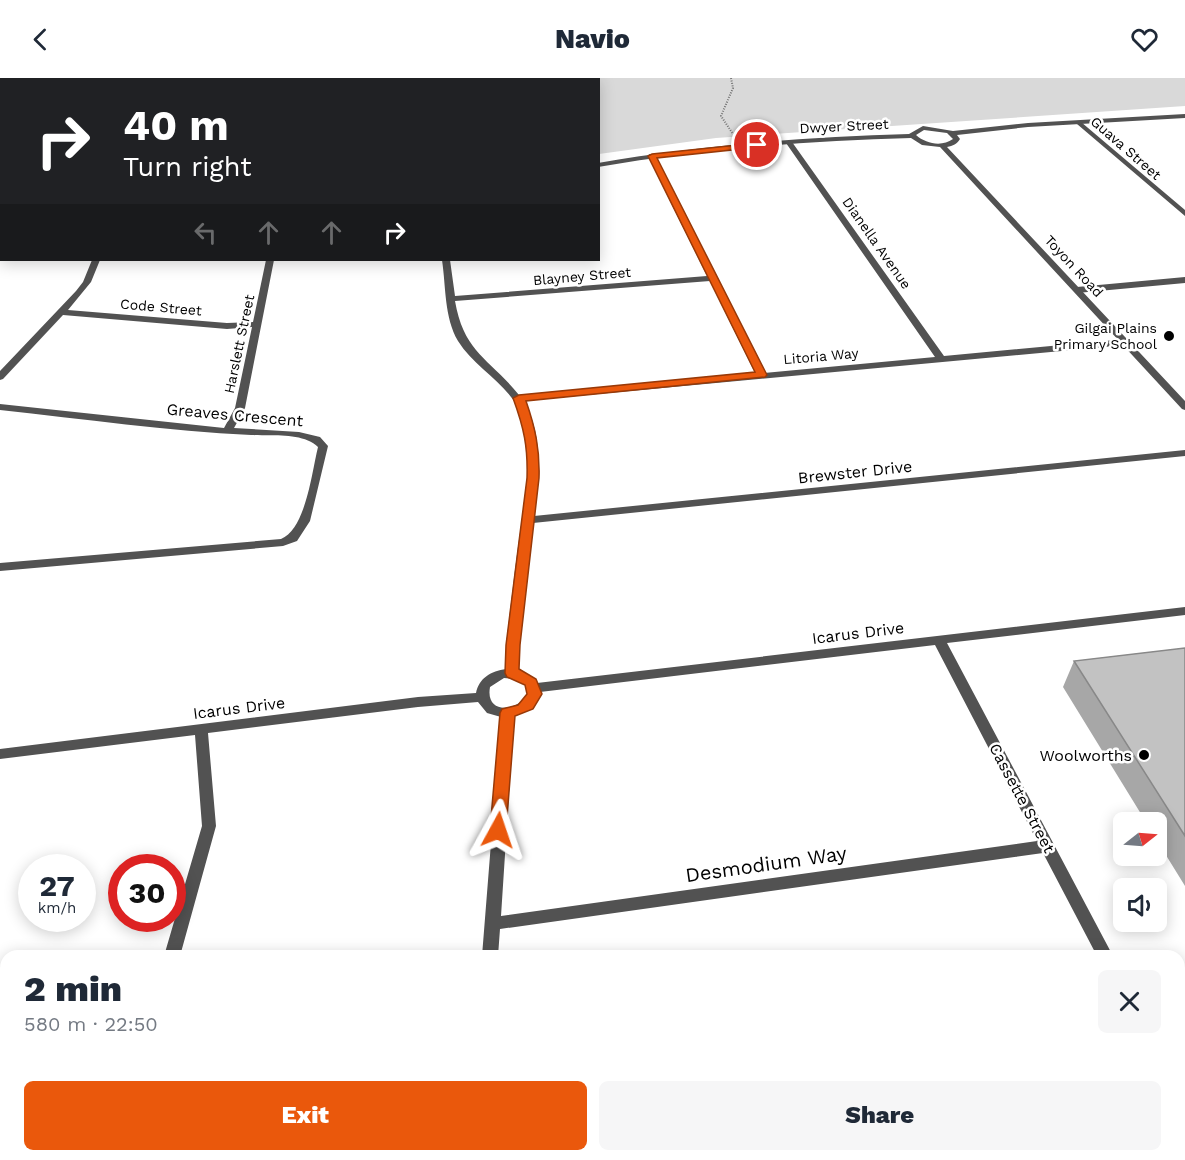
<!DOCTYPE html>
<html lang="en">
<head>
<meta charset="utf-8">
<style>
  :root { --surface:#fff; --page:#f6f6f7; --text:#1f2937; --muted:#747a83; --accent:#ea580c }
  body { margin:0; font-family:"Work Sans",sans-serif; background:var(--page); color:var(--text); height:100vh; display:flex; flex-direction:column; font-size:22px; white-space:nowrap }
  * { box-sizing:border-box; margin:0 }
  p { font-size:20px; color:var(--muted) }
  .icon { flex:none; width:33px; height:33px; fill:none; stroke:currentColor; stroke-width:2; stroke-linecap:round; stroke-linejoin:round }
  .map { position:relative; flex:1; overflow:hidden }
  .drawer { position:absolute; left:0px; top:872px; width:1185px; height:212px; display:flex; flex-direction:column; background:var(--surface); border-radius:18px 18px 0 0; box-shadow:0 3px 15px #0003 }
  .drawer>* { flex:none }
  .hud { position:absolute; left:0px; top:0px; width:600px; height:183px; box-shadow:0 3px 15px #0003; background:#202124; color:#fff; overflow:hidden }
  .needle { width:39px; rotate:73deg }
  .controls { position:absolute; left:1113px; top:734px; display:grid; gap:12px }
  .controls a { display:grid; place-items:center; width:54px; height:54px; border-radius:9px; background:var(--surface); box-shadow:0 3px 15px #0003; font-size:30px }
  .speed { position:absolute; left:18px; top:776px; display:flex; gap:12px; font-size:30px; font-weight:700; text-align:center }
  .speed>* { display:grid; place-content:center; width:78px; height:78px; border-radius:50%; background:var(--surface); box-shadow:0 3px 15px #0003; line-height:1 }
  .speed small { font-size:15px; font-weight:400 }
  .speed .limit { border:9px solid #d22; background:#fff; color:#111 }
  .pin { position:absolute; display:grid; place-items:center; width:51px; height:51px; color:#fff; margin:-26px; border:3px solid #fff; border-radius:50%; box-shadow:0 2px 6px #0007 }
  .me { position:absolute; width:66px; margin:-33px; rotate:5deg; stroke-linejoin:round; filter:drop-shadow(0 0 4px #0008) }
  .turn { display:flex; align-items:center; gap:21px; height:126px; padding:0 24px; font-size:27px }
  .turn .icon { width:78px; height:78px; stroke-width:2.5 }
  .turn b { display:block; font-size:42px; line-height:51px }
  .lanes { display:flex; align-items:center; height:57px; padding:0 24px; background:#0003; justify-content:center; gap:30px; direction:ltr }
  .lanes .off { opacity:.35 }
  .round { display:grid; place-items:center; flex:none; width:63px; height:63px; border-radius:9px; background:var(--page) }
  .head { display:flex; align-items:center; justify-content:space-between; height:102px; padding:0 24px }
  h1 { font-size:36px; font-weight:800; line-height:45px }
  .action { display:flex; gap:12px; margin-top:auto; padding:12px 24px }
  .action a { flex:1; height:69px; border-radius:9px; background:var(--accent); color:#fff; font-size:24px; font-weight:800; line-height:69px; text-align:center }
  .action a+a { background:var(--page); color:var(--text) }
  header { display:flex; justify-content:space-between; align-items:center; height:78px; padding:0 24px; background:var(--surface); font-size:27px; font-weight:800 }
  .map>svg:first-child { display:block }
</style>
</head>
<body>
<header><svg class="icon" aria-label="back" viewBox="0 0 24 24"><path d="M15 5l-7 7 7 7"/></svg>Navio<svg class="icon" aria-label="heart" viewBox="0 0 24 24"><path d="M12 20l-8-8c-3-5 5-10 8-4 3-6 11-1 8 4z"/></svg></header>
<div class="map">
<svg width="1185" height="1082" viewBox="0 0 1185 1082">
  <rect width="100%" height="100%" fill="#fff"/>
  <path fill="#d9d9d9" d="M566 0H1185V28L716 60 599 76 598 2Z"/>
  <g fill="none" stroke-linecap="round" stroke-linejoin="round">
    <path stroke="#747474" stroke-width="2" stroke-dasharray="1 1.5" stroke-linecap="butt" d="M731 0 733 10 721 38 733 56"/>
    <path fill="#525252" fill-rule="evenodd" d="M1077 44H1081L1185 132V138L1077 46Z
      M790 63 792 64 944 278 1126 261 1131 264 1126 267 523 323C545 358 538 399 534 438L1185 372V378L533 445 518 567V592L535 602 537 605 1185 529V537L947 565 1113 878H1097L1043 775 500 851 498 878H482L501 639 487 635 478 624 418 629 208 655 216 748 180 878H164L202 748 195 657 0 681V671L418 619 476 615C479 600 491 593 506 591V567C511 525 516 481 522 440 526 405 535 365 519 331 504 303 474 289 458 263 444 239 446 208 442 182H450L455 218 707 198 648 78 649 76 656 78 764 295 935 279 786 65ZM710 203 755 295 519 317C489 280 464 275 455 223ZM935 567 1037 763 501 838 514 638C528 634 537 628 540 614ZM504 600 516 601 525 607 528 616C517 634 485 637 490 609Z
      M92 182H100L91 204 68 232 227 245 253 244 266 182H274L245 330 234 350 299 354 320 359 328 368 310 443 297 463 283 468 0 493V485L281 461C306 451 312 393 318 369 303 354 271 358 251 357 168 353 84 341 0 332V326L224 350 235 330 252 249 227 251 63 237 3 301 0 302V293L76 213 83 204Z
      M1185 199V205L1077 215 1073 212 1077 209Z
      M1179 1015 1185 1017V1043L1179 1040Z
      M6 1031V1049L0 1051V1033Z
      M499 1077H518L520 1082H501Z
      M916 1077H962L960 1082H914Z"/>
    <path fill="#525252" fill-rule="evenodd" d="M1185 36V40L1028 49 957 57 960 61C957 66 953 68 947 69L1185 323V332L1182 331 940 69 922 67 911 60C806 63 702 71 598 89V85C701 67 805 59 909 56L923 48 953 53 1028 45ZM924 52 947 55 953 61C942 69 926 66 916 57Z
      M0 96H2V100H0Z"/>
  </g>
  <path fill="#a7a7a7" d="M1185 570V808L1156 761V744H1146L1063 609 1074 583Z"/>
  <path fill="#c2c2c2" stroke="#888" stroke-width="1.5" d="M63 0H81L83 2H63Z
    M1185 570V758L1074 583Z"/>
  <path fill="#ea580c" stroke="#983908" stroke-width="1.5" d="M757 65 761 67 760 69 657 80 767 297 765 299 526 323C535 349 540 371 539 400L520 567 519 591 536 601 542 616 533 631 515 638 506 752 504 757 498 759 492 757 490 752 500 635 502 631 518 627 527 616 525 607 507 599 505 595 506 567 527 400C528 369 524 350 513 320L519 317 755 294 648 78 652 76Z"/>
  <g fill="#000" stroke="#fff" stroke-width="2">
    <circle cx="1169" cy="258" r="6"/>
    <circle cx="1144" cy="677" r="6"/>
  </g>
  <g text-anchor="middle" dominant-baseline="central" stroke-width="5" stroke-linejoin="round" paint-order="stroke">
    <g font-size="14" fill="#000" stroke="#fff">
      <text transform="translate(844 48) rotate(-3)">Dwyer Street</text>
      <text transform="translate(1126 70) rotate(41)">Guava Street</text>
      <text transform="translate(877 165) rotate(55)">Dianella Avenue</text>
      <text transform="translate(1074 188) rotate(47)">Toyon Road</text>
      <text transform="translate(582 198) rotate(-5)">Blayney Street</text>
      <text transform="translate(161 229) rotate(5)">Code Street</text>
      <text transform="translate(239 266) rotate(-78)">Harslett Street</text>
      <text transform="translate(821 278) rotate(-5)">Litoria Way</text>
    </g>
    <g font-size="14" fill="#000" stroke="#fff" text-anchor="end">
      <text x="1157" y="250">Gilgai Plains<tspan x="1157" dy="16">Primary School</tspan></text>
    </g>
    <g font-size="16" fill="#000" stroke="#fff">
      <text transform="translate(235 337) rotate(5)">Greaves Crescent</text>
      <text transform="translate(855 394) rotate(-6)">Brewster Drive</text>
      <text transform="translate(858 555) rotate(-7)">Icarus Drive</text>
      <text transform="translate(239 630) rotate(-7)">Icarus Drive</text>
      <text transform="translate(1022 720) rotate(62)">Cassette Street</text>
    </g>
    <g font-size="16" fill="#000" stroke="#fff" text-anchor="end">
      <text x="1132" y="677">Woolworths</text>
    </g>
    <g font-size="20" fill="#000" stroke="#fff">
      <text transform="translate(766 786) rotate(-8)">Desmodium Way</text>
    </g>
  </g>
</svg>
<div class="controls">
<a><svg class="needle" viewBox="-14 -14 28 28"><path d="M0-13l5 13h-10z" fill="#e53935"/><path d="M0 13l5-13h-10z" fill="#747a83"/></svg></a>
<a><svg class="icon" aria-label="sound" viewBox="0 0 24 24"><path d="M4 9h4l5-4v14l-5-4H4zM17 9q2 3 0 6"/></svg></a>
</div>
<div class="speed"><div>27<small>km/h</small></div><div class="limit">30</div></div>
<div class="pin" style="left:757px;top:67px;background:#d93025"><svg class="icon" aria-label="arrive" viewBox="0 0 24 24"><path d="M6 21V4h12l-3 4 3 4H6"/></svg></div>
<svg class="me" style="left:498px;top:752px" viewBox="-20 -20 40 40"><path d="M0-17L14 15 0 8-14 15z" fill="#ea580c" stroke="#fff" stroke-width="4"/></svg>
<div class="hud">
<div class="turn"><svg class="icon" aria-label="right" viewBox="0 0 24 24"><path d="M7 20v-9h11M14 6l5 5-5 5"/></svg><div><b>40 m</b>Turn right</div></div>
<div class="lanes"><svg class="icon off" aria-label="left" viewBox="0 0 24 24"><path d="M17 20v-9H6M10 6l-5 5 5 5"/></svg><svg class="icon off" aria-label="ahead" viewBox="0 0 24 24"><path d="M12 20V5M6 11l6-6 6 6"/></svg><svg class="icon off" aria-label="ahead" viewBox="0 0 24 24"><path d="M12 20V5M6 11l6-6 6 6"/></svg><svg class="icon" aria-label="right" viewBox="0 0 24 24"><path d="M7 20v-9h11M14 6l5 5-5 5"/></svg></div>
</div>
<section class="drawer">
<div class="head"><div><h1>2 min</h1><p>580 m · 22:50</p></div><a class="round"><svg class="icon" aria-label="close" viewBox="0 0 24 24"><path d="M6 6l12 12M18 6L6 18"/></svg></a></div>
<div class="action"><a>Exit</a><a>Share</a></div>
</section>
</div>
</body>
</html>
